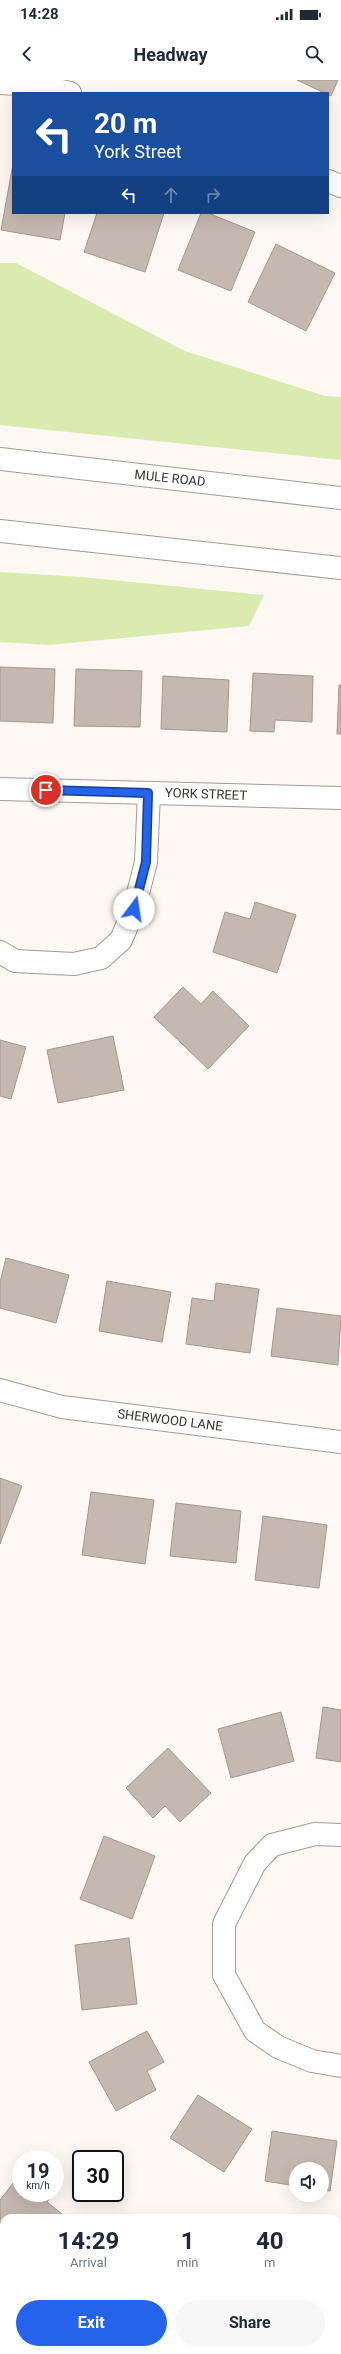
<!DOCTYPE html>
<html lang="en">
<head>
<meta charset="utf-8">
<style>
  :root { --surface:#fff; --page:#f6f6f7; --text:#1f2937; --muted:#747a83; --accent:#2563eb }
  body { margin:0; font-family:Roboto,sans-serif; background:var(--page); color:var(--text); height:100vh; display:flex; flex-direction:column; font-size:15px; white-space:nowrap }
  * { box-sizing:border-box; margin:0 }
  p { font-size:13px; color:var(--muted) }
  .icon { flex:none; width:22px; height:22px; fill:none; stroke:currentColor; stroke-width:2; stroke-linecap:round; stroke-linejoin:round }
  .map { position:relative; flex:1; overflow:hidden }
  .panel { position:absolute; left:0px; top:2134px; width:341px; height:140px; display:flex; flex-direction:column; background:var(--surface); border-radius:12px 12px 0 0; box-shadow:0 4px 16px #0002 }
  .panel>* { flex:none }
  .hud { position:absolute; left:12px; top:12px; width:317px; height:122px; border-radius:0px; box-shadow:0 4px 16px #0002; background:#1a4fa0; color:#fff; overflow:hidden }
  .fabs { position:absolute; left:289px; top:2082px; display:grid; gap:8px }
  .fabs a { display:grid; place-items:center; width:40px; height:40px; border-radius:50%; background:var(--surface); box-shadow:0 4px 16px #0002; font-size:20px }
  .speed { position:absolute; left:12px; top:2070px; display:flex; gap:8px; font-size:20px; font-weight:700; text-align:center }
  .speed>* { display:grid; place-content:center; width:52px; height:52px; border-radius:50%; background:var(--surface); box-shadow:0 4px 16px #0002; line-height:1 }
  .speed small { font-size:10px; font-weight:400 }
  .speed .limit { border:2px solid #111; border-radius:6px; background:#fff; color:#111 }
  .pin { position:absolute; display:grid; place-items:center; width:34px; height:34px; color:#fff; margin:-17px; border:2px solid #fff; border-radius:50%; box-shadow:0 1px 4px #0007 }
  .me { position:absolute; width:44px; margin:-22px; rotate:14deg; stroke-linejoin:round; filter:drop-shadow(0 0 3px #0008) }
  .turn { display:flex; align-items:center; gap:14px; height:84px; padding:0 16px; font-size:18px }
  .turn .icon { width:52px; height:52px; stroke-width:2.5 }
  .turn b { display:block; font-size:28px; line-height:34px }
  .lanes { display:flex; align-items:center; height:38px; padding:0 16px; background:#0003; justify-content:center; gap:20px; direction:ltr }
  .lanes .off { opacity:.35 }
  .eta { display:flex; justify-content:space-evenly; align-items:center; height:68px; text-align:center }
  .eta b { font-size:24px; font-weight:700; line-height:28px }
  .cta { display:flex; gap:8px; margin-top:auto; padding:8px 16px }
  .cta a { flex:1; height:46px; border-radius:24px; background:var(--accent); color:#fff; font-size:16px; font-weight:700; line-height:46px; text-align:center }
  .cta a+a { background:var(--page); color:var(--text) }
  .status { display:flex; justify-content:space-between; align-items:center; height:28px; padding:0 20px; background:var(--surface); direction:ltr }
  .status svg { height:11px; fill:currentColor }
  header { display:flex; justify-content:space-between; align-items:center; height:52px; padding:0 16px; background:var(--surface); font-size:18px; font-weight:700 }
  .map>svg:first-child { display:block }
</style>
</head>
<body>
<div class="status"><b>14:28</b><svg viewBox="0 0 49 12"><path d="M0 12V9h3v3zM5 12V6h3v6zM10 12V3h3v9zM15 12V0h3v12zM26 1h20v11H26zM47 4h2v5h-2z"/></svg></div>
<header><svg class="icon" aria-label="back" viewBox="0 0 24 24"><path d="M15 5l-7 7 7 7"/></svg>Headway<svg class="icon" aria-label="search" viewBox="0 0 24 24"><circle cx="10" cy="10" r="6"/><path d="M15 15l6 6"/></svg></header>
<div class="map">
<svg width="341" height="2274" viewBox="0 0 341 2274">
  <rect width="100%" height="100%" fill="#fff7f2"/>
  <path fill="#d9ebb1" d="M0 183H16L185 271 325 316 341 317V380L0 345Z
    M0 492 82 497 264 515 249 546 49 565 0 562Z"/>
  <path fill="#c5b8b0" stroke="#a49790" d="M297 0H338L331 16Z
    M13 84V133H65L60 160 1 150Z
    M97 133H164L145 192 84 172Z
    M201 133H208L255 152 231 211 178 190Z
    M276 164 335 193 306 251 248 222Z
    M0 587 55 589 53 643 0 641Z
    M76 589 142 591 140 647 74 646Z
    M253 593 313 596 312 642 275 640 274 652 250 651Z
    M163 596 229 600 227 652 161 649Z
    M339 605H341V654H337Z
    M255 822 296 835 277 893 213 872 225 832 250 839Z
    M183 907 201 924 213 911 249 946 208 989 154 937Z
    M113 956 124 1010 58 1023 47 970Z
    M0 960 26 967 11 1019 0 1016Z
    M6 1178 69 1195 56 1243 0 1228V1202Z
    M107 1201 171 1212 162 1262 99 1251Z
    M216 1203 259 1209 250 1273 186 1264 192 1218 214 1221Z
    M277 1228 341 1236 338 1285 271 1276Z
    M0 1398 22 1406 0 1464Z
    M91 1412 154 1420 145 1484 82 1475Z
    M176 1423 241 1431 236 1483 170 1476Z
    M263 1436 327 1445 319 1508 255 1500Z
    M323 1627 341 1630V1682L316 1678Z
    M281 1632 294 1681 231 1698 218 1649Z
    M168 1668 211 1713 180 1742 165 1726 153 1738 126 1708Z
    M104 1756 155 1776 132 1839 80 1819Z
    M129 1858 137 1924 82 1930 75 1865Z
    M147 1951 164 1982 147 1991 156 2010 116 2031 89 1982Z
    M198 2015 252 2049 224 2092 170 2058Z
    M272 2051 337 2061 330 2111 322 2110V2089H296V2106L265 2101Z
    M21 2093V2113H54L47 2122 67 2138H4V2153L0 2150V2120Z
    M337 2212H341V2274H296V2270H337Z"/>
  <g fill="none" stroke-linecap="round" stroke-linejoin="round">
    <g stroke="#a69a93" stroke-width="24">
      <path id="minor" d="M0 3 35 5 70 13
        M328 101 341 106
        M0 709 341 718
        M0 872 15 881 74 884 101 878 121 860 134 829 146 782 149 713
        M0 1310 62 1327 341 1362
        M341 1755 315 1754 272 1765 255 1783 224 1844V1895L255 1951 278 1967 312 1981 341 1986
        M0 2270 2 2274"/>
    </g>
    <g stroke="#a69a93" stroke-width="24">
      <path id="major" d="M0 379 341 418
        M0 451 341 488"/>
    </g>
    <use href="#minor" stroke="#fff" stroke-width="22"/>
    <use href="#major" stroke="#fff" stroke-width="22"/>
  </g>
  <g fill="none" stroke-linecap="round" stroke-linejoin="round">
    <g stroke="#184099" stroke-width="10">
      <path id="route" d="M46 710 148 713 146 782 134 829"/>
    </g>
    <use href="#route" stroke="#2563eb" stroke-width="7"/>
  </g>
  <g text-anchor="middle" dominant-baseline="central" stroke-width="3" stroke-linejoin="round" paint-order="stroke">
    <g font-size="13" fill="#383330" stroke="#fff">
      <text transform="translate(170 398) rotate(6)">MULE ROAD</text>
      <text transform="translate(206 714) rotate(2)">YORK STREET</text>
      <text transform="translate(170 1340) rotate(7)">SHERWOOD LANE</text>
    </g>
  </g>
</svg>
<div class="fabs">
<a><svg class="icon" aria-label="sound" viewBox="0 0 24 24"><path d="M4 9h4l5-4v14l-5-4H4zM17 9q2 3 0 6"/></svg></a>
</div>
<div class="speed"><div>19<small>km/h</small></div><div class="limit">30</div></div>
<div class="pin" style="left:46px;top:710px;background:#d93025"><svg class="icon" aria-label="arrive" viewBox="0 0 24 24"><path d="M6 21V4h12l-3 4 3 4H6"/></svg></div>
<svg class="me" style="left:134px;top:829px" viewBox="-20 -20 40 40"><circle r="19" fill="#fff"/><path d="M0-13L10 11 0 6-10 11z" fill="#2563eb"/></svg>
<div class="hud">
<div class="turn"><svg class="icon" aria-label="left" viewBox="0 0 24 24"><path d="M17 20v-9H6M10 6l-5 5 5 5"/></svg><div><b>20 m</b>York Street</div></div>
<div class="lanes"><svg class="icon" aria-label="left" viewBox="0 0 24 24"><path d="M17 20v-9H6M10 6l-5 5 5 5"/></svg><svg class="icon off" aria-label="ahead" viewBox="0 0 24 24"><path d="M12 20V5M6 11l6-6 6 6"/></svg><svg class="icon off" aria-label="right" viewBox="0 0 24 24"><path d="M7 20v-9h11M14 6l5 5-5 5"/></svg></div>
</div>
<section class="panel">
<div class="eta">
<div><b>14:29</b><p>Arrival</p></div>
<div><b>1</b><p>min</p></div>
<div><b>40</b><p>m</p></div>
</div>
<div class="cta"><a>Exit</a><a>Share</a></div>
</section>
</div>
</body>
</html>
